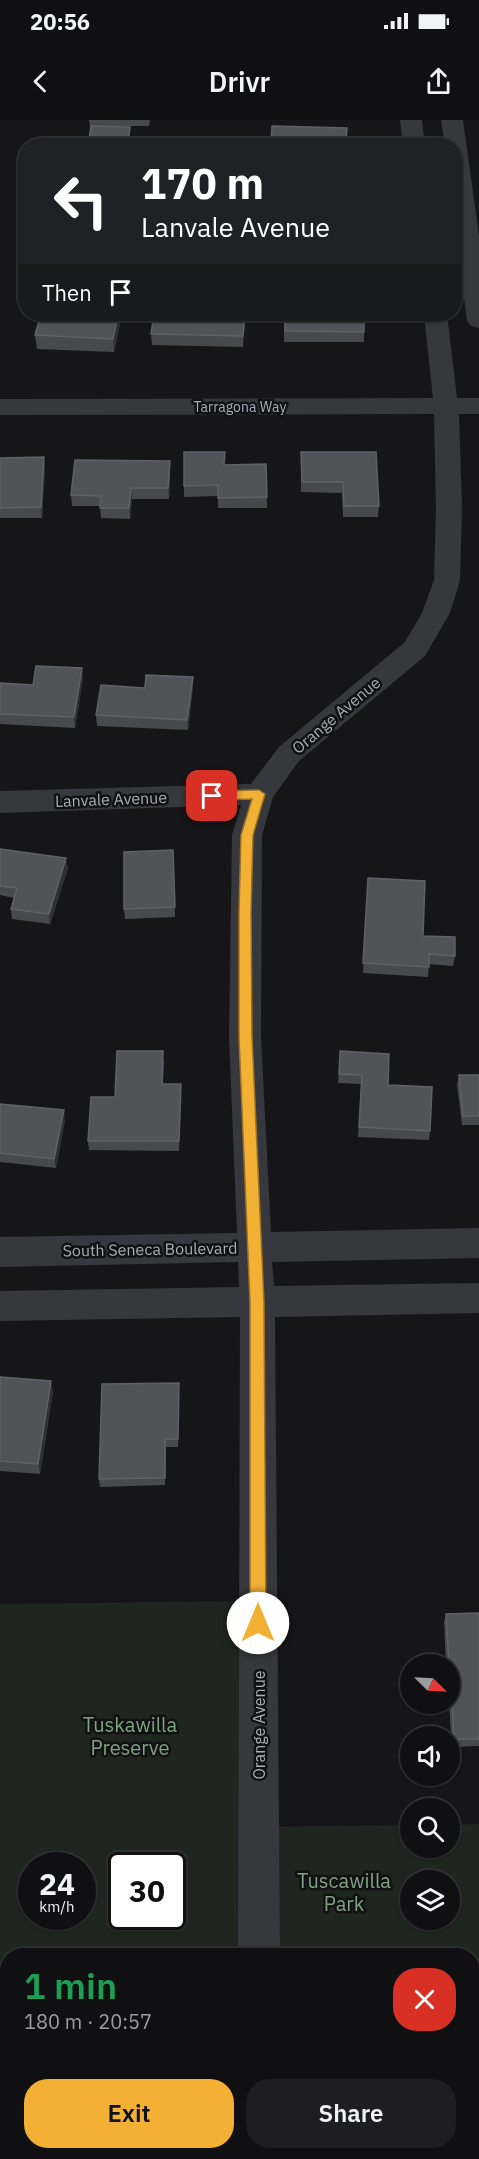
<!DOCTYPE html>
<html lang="en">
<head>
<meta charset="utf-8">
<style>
  :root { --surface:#101012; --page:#1e1e20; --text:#f1f3f6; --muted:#9c9d9f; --line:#303032; --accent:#f2b134 }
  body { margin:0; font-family:"IBM Plex Sans",sans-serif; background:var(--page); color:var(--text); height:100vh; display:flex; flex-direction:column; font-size:22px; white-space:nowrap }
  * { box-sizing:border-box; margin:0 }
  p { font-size:20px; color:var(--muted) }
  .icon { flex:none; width:33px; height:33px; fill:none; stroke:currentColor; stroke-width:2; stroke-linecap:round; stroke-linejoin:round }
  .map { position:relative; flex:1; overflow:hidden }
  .sheet { position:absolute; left:0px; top:1828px; width:480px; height:212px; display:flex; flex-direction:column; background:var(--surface); border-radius:24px 24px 0 0; box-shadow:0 2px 4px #0004,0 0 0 2px var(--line) }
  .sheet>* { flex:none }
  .guide { position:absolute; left:18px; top:18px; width:444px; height:183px; border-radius:24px; box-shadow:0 2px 4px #0004,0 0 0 2px var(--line); background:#202124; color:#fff; overflow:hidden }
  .needle { width:39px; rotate:114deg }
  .fabs { position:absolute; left:400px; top:1534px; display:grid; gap:12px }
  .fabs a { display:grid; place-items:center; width:60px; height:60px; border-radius:50%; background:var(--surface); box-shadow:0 2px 4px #0004,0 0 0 2px var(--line); font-size:30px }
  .speed { position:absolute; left:18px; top:1732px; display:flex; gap:12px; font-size:30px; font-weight:700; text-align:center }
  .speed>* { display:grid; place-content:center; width:78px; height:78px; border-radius:50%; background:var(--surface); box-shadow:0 2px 4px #0004,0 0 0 2px var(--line); line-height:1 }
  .speed small { font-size:15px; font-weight:400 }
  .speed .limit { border:3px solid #111; border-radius:9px; background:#fff; color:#111 }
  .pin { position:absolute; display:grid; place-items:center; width:51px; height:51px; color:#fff; margin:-26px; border-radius:12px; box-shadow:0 3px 9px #0006 }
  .me { position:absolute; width:66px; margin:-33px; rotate:0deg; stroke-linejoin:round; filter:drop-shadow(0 0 4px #0008) }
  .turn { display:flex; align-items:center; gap:21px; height:126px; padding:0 24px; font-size:27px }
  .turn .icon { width:78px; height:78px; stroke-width:2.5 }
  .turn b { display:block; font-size:42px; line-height:51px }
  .then { display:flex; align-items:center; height:57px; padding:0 24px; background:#0003; gap:12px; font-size:22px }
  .round { display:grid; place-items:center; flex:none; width:63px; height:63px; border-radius:24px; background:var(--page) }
  .summary { display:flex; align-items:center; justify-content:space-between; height:102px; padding:0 24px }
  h1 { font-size:36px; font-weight:600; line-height:45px; color:#1e9e55 }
  .button { display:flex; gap:12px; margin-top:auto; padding:12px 24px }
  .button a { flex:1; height:69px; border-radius:24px; background:var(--accent); color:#111; font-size:24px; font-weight:600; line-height:69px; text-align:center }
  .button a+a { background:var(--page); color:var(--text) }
  .status { display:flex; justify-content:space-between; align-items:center; height:42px; padding:0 30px; background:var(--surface); direction:ltr }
  .status svg { height:16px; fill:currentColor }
  header { display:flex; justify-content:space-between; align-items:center; height:78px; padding:0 24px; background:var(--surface); font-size:27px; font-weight:600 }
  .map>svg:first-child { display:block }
</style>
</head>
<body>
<div class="status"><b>20:56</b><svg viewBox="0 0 49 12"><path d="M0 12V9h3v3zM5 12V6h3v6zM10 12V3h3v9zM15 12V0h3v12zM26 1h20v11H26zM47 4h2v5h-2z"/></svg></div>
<header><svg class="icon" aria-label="back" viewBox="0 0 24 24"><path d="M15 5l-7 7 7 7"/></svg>Drivr<svg class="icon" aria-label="share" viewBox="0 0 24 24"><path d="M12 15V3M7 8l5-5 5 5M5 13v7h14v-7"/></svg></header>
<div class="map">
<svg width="479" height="2039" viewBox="0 0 479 2039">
  <rect width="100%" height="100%" fill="#161618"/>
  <path fill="#1e261f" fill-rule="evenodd" d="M258 1481 260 1707 411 1705V1728H450V1705L479 1704V2039H0V1484ZM32 1746H82V1797H32ZM122 1746H172V1797H122ZM411 1761H450V1800H411ZM8 1836H472V2032H8Z"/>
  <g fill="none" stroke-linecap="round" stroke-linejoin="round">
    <path stroke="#3d3f44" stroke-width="4.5" stroke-dasharray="4 5" stroke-linecap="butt" d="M335 1836 341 1832 384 1836
      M472 1850H479"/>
    <path fill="#37383d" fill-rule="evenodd" d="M400 0H422L425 26H403Z
      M441 0H463L479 116V208L471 206 467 201 454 103V26H445Z
      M424 194H447L457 278H479V294H459L462 388 460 460 450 493 425 536 299 641 273 677 262 715 261 917 271 1112 479 1108V1138L272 1142 274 1166 479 1163V1193L275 1197 280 1836H238L240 1197 0 1201V1171L239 1167 238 1142 0 1147V1117L237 1113 229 917 232 715 241 685 0 693V671L251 664 279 627 405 522 422 493 434 460 436 388 434 294 0 295V279L433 278Z
      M242 2032H286L287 2039H243Z"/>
  </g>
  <path fill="#47494d" d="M89 0H150L149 6H115L130 17V23L88 26 91 6H90Z
    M347 8 346 26H271Z
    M122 194 114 232 37 229 35 215Z
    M154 194H245L243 227 152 225 151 214Z
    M284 194 364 212V222H284Z
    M184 332 225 345 267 377V388H218V376L184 377Z
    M301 332 379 386 378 397H343L342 373 301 372Z
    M0 338 45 348 42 398H0Z
    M170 341V351L169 379H132L130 399 101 398 100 386H72L71 375Z
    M193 557V567L188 610 97 606 96 595 145 568Z
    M83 559 75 608 0 604V563L33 565Z
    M0 729 68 748 50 804 12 799 11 789 14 778 0 775Z
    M173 730 175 797 125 799 124 789Z
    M368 758 423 816 455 836 453 846 429 844 428 857 363 853Z
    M340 931 388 965 430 1011 429 1020 358 1017 361 964 338 963Z
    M164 940 163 964 181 974 179 1031 89 1030 88 1021 115 977Z
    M459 955H479V1005H462L457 965Z
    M0 984 65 1000 56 1048 0 1042Z
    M0 1257 53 1271 40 1354 0 1351Z
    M179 1271 178 1327H166L165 1365 100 1367 99 1359Z
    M479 1493V1626L452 1627 449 1584H450V1545H446L444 1502 446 1494Z"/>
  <path fill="#2f3033" d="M130 7V17L129 26 128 23Z
    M118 194H122L114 232 113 219Z
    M245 194V198L243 227V216Z
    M44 337 45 348 42 398 41 387Z
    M170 341V351L169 379 168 368Z
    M131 368 132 379 130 399 129 388Z
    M82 548 83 559 75 608 74 597Z
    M193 557V567L188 610 187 600Z
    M66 738 68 748 50 804 49 794Z
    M64 990 65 1000 56 1048 54 1039Z
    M51 1261 53 1271 40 1354 38 1344Z"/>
  <path fill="#525359" stroke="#5f6168" stroke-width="1.5" d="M91 6 130 7 128 23H140L139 26H88Z
    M272 6 347 8 346 21H337V26L271 25Z
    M41 194H118L113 219 35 215Z
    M154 194H245L243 216 151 214Z
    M285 194H364V212L285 211Z
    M184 332H225L224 345 266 344 267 377 218 378V365L184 366Z
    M301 332H376L379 386H344L343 362H302Z
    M44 337 41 387 0 388V338Z
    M75 340 170 341 168 368H131L129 388H100L101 376 71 375Z
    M36 546 82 548 74 597 0 594V563L33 565Z
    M146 555 193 557 187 600 96 595 101 565 145 568Z
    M0 729 66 738 49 794 11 789 17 768 0 766Z
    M173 730 175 787 124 789V732Z
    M368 758 425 761 423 816 455 817V836L429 834V847L363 843Z
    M117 931H163L162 964H181L179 1021H88L91 977H115Z
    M340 931 389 934 388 965 432 967 430 1011 359 1007 362 955 339 954Z
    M459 955H479V996H463Z
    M0 984 64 990 54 1039 0 1033Z
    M0 1257 51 1261 38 1344 0 1341Z
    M179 1263 178 1319H165V1358L99 1359 102 1264Z
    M479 1493V1619H454L450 1545H449L446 1494Z"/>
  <path fill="#f2b134" stroke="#9d7322" stroke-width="1.5" d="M259 670 265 674 253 715 251 792 252 917 264 1182 266 1503 264 1509 258 1511 252 1509 250 1503V1182L239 917V792L241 715 252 679 212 680 206 676 212 671Z"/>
  <g text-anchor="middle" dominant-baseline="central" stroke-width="5" stroke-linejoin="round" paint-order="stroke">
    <g font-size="14" fill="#a8adb8" stroke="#111113">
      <text x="240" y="287">Tarragona Way</text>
    </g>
    <g font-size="16" fill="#a8adb8" stroke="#111113">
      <text transform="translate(336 595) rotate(-40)">Orange Avenue</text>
      <text transform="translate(111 679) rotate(-2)">Lanvale Avenue</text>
      <text transform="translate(150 1129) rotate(-1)">South Seneca Boulevard</text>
      <text transform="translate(259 1605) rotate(-90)">Orange Avenue</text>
    </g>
    <g font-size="20" fill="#7fa381" stroke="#111113">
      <text x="130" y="1604">Tuskawilla<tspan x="130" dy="23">Preserve</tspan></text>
      <text x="344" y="1760">Tuscawilla<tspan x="344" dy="23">Park</tspan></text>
    </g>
  </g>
</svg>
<div class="fabs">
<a><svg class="needle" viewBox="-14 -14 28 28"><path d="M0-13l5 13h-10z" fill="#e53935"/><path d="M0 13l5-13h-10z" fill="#9c9d9f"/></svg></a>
<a><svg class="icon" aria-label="sound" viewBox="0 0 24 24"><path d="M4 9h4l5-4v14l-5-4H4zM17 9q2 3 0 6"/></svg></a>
<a><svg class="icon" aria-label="search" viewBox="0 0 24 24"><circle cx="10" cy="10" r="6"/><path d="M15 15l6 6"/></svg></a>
<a><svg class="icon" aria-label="layers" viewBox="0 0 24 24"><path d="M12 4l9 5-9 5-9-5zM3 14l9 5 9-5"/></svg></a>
</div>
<div class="speed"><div>24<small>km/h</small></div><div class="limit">30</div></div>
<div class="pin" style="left:212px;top:676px;background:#d93025"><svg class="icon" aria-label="arrive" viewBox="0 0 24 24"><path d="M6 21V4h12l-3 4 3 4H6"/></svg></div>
<svg class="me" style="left:258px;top:1503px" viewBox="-20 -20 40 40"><circle r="19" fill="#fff"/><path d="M0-13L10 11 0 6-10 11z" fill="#f2b134"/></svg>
<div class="guide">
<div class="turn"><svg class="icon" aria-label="left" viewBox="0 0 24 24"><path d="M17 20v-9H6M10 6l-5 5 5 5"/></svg><div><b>170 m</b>Lanvale Avenue</div></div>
<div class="then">Then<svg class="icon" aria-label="arrive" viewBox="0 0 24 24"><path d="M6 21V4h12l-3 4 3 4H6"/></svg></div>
</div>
<section class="sheet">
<div class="summary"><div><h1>1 min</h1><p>180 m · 20:57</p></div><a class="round" style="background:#d93025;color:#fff"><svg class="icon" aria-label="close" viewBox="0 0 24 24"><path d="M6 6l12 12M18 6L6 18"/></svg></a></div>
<div class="button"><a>Exit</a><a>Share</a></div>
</section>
</div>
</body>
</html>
